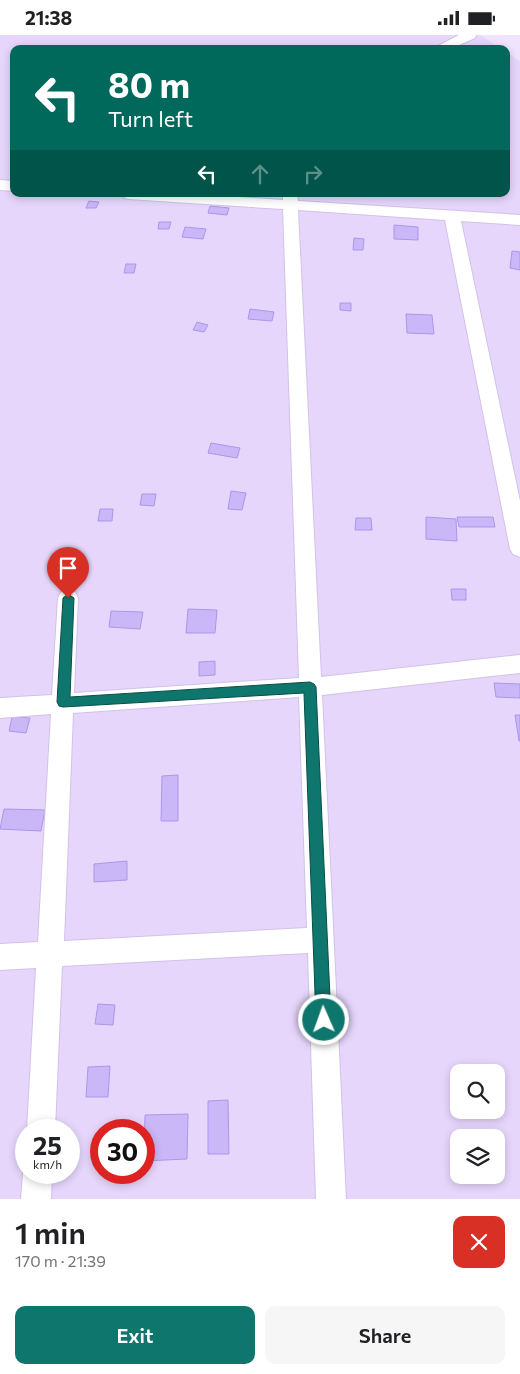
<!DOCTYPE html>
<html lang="en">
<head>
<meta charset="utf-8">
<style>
  :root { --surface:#fff; --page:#f6f6f6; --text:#202124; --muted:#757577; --accent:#0f766e }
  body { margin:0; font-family:Commissioner,sans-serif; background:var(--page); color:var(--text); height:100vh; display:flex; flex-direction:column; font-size:19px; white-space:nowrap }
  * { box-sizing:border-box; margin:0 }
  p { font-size:16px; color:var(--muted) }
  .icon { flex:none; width:28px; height:28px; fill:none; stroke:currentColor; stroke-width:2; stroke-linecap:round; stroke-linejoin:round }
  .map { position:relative; height:1164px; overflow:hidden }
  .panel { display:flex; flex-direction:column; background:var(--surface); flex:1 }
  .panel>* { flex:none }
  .top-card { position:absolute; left:10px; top:10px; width:500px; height:152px; border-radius:10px; box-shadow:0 2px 8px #0003; background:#00695c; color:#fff; overflow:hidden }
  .controls { position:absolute; left:450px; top:1029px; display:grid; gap:10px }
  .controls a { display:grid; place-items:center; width:55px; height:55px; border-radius:10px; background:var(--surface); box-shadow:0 2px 8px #0003; font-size:25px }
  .speed { position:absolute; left:15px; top:1084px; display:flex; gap:10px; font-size:25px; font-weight:700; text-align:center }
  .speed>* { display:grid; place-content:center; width:65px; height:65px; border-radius:50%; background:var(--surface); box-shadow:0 2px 8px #0003; line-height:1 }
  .speed small { font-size:12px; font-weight:400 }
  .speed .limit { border:8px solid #d22; background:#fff; color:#111 }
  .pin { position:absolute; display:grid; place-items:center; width:42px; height:42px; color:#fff; margin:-51px -21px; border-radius:50% 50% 50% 0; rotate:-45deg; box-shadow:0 0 5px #0007 }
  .pin .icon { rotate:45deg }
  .me { position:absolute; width:55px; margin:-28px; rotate:358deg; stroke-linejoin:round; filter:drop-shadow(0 0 4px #0008) }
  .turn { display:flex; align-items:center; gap:18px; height:105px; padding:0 15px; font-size:22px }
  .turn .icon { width:65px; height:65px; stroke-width:2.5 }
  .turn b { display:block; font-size:35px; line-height:42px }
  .lanes { display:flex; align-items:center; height:48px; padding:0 15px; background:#0003; justify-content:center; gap:25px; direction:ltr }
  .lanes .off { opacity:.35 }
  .round { display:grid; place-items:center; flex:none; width:52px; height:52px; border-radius:10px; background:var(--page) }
  .overview { display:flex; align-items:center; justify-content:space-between; height:85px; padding:0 15px }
  h1 { font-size:30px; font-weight:600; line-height:38px }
  .action { display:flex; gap:10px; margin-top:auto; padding:10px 15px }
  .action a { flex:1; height:58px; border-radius:10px; background:var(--accent); color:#fff; font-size:20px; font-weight:600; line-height:58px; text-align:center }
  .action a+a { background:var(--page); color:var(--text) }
  .status { display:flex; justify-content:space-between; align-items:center; height:35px; padding:0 25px; background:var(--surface); direction:ltr }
  .status svg { height:14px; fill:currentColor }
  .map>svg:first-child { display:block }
</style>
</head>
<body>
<div class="status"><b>21:38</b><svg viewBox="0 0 49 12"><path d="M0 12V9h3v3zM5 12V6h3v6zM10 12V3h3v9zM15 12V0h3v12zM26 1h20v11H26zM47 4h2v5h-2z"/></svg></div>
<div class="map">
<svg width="520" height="1164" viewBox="0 0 520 1164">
  <rect width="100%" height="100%" fill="#f0e3fe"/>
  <path fill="#e7d6fc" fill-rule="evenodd" d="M0 0H480L501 14H14V159H506V17L520 26V1164H0ZM459 1038H496V1075H459ZM26 1095H69V1138H26ZM101 1095H144V1138H101ZM459 1102H496V1140H459Z"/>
  <path fill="#c9b7f7" stroke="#ac96eb" d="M89 166 99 167 96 173H86Z
    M210 171 229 173 227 180 208 178Z
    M159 187H171L169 194H158Z
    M394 190 418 192V205L394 204Z
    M185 192 206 194 203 204 182 202Z
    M354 203 364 204 363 215H353Z
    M512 216 520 217V235L510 233Z
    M126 229H136L134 238H124Z
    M340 268H351V276L340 275Z
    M250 274 274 277 272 286 248 284Z
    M406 279 432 280 434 299 407 298Z
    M197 287 208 290 204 297 193 295Z
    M211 408 240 413 237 423 208 418Z
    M231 456 246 458 242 475 228 474Z
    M142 459H156L154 471 140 470Z
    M100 474H113L112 486H98Z
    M426 482 456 484 457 506 426 504Z
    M457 482H493L495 492H459Z
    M356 483H371L372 495H355Z
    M451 554H466V565H452Z
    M188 574 217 575 215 598H186Z
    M111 576 143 577 140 594 109 592Z
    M215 626V640L199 641V627Z
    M494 648 520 649V663L496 662Z
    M515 680H520V706H519Z
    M12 682 30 683 26 698 9 696Z
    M178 740V786H161L162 741Z
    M4 774 45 775 41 796 0 794Z
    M127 826V845L94 847V829Z
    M98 969 115 970 113 990 95 989Z
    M110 1031 108 1062H86L88 1032Z
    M228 1065 229 1119H208V1066Z
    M188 1079 187 1124 144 1126 145 1080Z"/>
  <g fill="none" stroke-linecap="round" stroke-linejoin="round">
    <g stroke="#d0c2e9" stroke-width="2">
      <path id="street" d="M459 0H476L475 3 450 14H432Z
        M0 145 14 146V156L0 155Z
        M120 159H193L283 165V159H297L298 166 520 180V190L461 186 520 466V522L513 519 510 514 445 185 298 175 321 642 520 620V638L322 660 346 1164H316L308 918 62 931 55 1095H27L36 933 0 935V909L38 907 51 679 0 683V663L52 660 58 563 61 557 68 555 75 557 78 563 74 658 299 643 283 174 128 164 123 162ZM299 662 307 893 64 906 73 678Z
        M26 1131V1138H52L51 1164H21L23 1138Z"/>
    </g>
    <use href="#street" fill="#fff" fill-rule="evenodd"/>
  </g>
  <path fill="#0f766e" stroke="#0a4d48" d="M68 559 74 563 70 662 310 647 314 649 316 652 331 985 329 990 324 992 319 990 316 985 304 658 63 672 59 671 57 667 63 563Z"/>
</svg>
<div class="controls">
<a><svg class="icon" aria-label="search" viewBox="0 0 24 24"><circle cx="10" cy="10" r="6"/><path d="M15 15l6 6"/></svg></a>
<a><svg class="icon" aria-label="layers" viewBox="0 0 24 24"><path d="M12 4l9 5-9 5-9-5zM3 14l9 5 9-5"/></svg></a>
</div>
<div class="speed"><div>25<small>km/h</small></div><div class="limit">30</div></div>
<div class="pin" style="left:68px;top:563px;background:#d93025"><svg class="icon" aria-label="arrive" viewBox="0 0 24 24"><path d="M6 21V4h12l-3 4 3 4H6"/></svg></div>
<svg class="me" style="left:324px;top:985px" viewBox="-20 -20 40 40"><circle r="17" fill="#0f766e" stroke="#fff" stroke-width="3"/><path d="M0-11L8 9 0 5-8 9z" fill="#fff"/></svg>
<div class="top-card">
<div class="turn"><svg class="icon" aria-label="left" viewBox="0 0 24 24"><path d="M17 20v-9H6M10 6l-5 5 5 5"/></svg><div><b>80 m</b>Turn left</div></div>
<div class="lanes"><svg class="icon" aria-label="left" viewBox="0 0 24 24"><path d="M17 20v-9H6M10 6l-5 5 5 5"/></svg><svg class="icon off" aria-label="ahead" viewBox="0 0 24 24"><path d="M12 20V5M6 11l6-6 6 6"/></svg><svg class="icon off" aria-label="right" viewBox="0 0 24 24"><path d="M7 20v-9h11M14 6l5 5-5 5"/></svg></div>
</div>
</div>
<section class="panel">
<div class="overview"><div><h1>1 min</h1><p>170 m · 21:39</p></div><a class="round" style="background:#d93025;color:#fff"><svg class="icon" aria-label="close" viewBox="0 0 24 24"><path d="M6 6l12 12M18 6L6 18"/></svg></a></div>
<div class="action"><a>Exit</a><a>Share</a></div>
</section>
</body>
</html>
